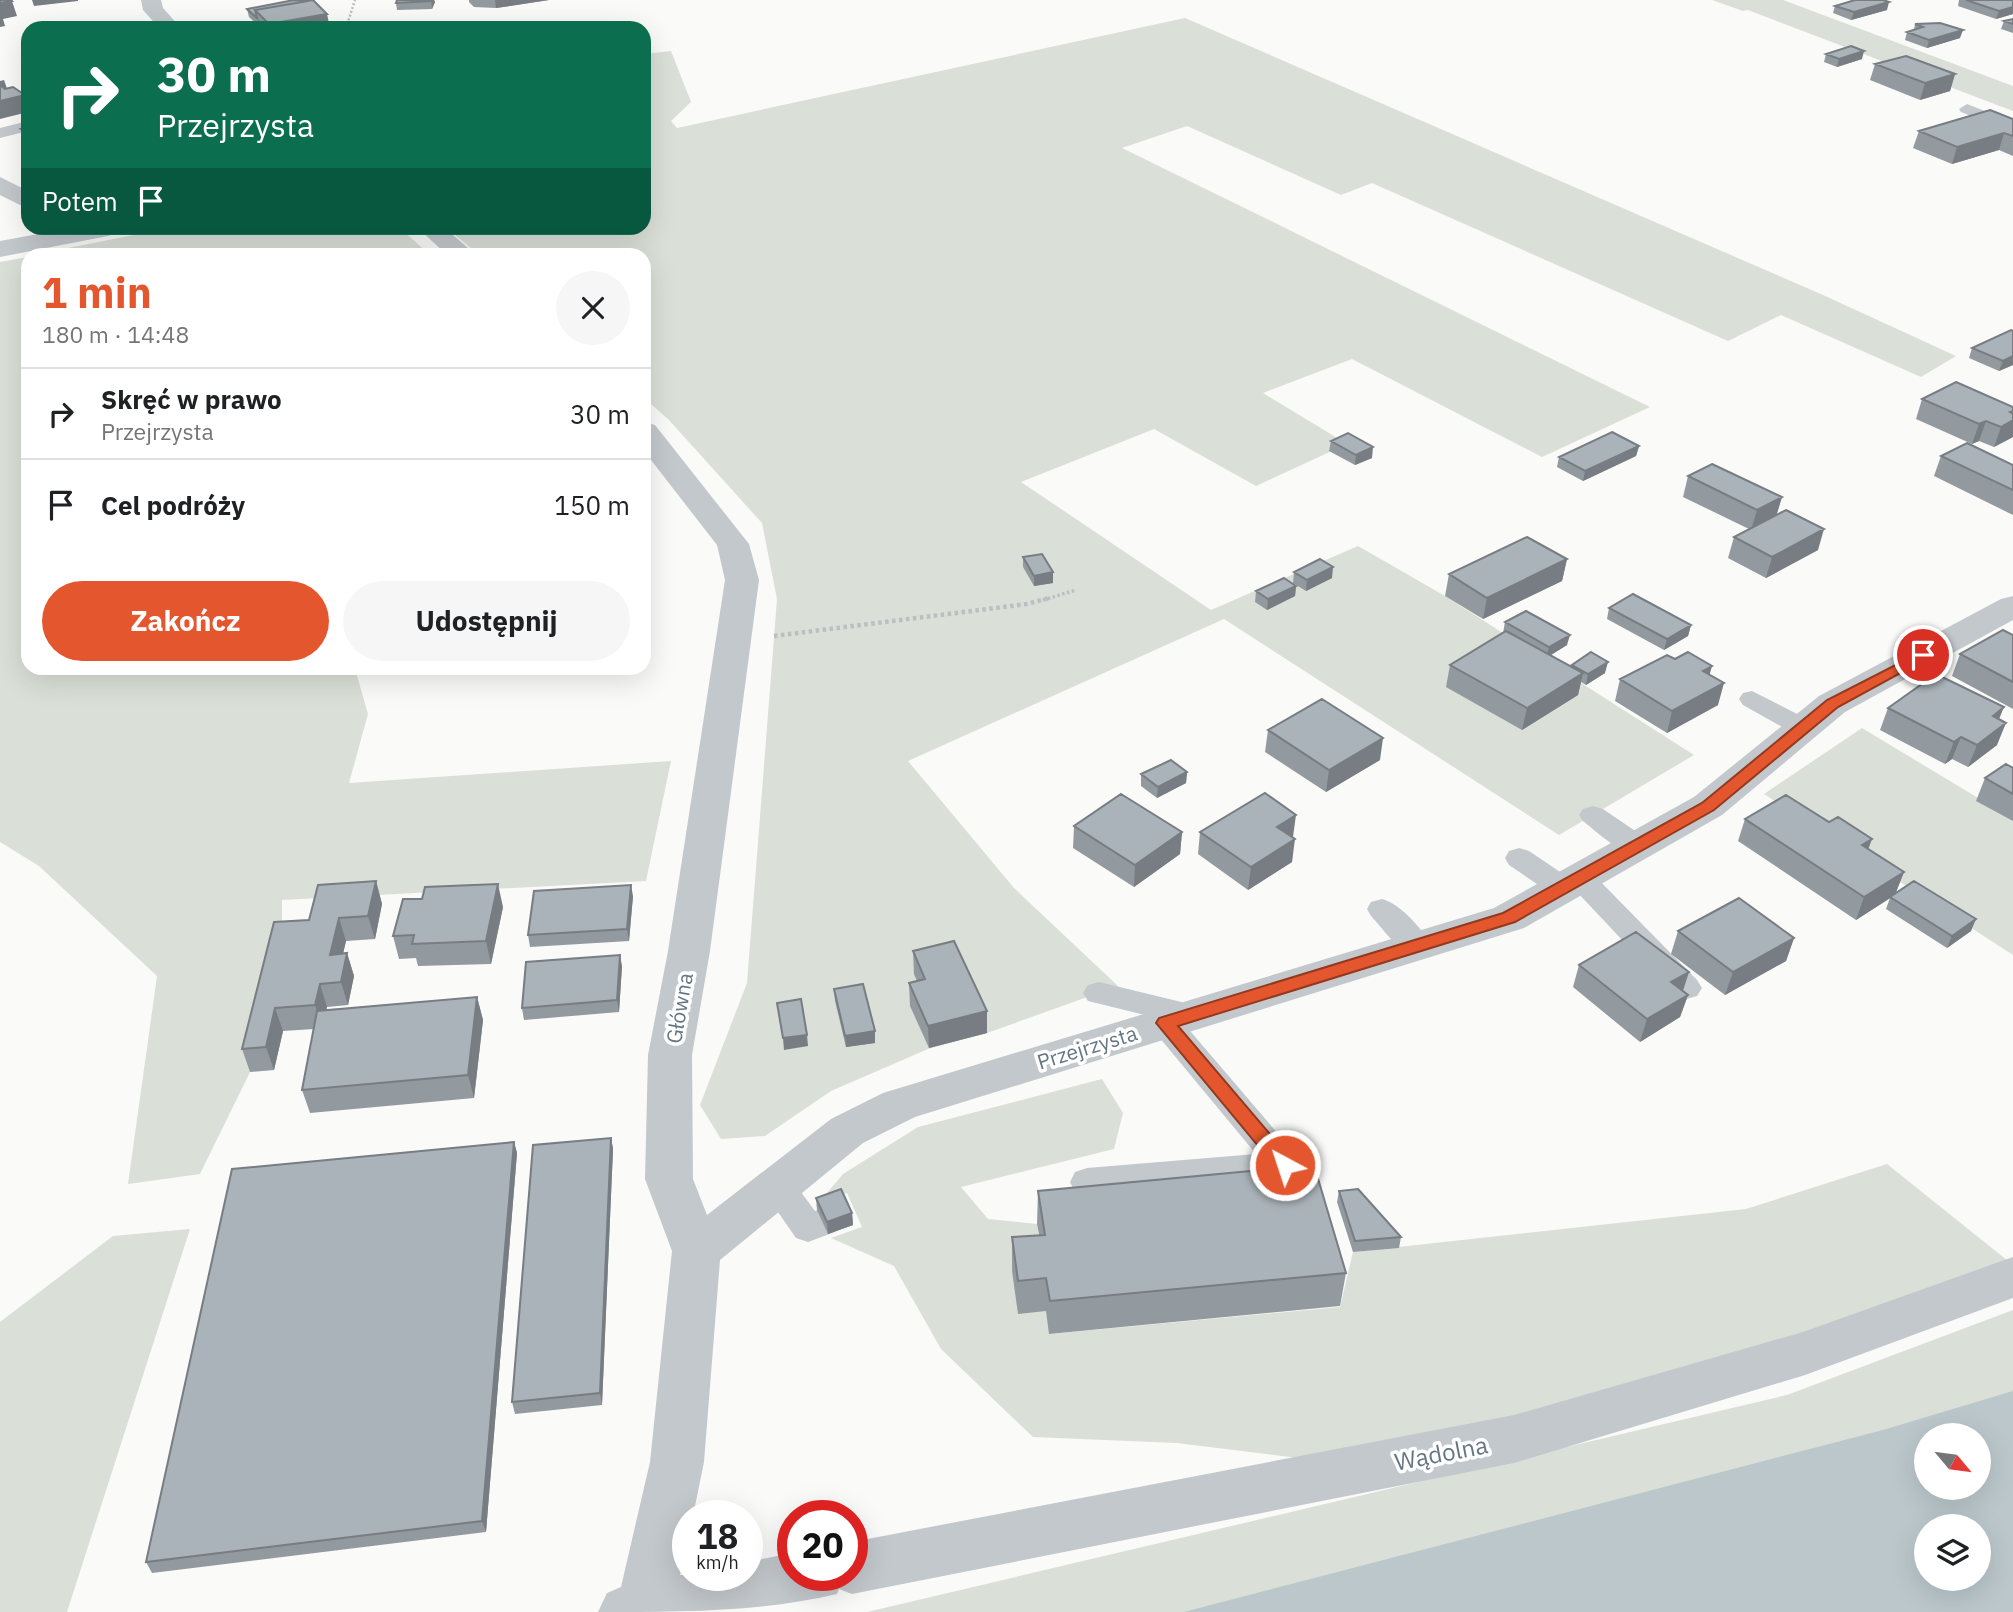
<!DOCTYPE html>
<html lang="pl">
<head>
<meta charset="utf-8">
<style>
  :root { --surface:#fff; --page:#f6f6f6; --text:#202124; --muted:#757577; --line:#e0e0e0; --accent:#e4572e }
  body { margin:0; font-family:"IBM Plex Sans",sans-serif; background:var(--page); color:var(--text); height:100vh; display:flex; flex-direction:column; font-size:26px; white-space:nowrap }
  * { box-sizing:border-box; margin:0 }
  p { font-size:23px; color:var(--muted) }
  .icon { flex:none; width:38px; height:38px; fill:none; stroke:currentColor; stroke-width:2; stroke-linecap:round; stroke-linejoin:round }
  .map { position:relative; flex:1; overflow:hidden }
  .details { position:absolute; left:21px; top:248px; width:630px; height:427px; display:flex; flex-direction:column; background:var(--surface); border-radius:21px; box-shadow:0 7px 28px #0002 }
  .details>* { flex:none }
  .guide { position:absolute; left:21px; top:21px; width:630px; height:214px; border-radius:21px; box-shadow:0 7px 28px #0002; background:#0b6e4f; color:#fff; overflow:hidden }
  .needle { width:46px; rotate:119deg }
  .tools { position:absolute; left:1914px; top:1423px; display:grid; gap:14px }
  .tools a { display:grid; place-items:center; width:77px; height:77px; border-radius:50%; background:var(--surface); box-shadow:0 7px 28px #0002; font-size:35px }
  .speed { position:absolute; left:672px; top:1500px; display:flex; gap:14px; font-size:35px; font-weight:700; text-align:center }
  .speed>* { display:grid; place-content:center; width:91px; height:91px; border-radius:50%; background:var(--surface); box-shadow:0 7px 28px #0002; line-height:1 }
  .speed small { font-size:18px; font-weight:400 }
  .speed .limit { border:10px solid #d22; background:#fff; color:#111 }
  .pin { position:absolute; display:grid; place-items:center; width:60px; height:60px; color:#fff; margin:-30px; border:4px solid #fff; border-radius:50%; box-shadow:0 2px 7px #0007 }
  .me { position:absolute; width:77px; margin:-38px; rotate:320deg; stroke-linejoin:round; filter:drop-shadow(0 0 5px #0008) }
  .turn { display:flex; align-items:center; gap:24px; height:147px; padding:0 21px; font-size:32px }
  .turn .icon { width:91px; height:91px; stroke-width:2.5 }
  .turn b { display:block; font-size:49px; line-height:60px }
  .then { display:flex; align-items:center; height:66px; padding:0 21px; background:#0003; gap:14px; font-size:26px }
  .round { display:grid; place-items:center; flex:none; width:74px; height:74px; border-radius:37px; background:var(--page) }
  .overview { display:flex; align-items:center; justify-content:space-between; height:119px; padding:0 21px }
  h1 { font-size:42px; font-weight:700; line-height:52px; color:var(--accent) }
  .cta { display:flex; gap:14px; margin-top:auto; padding:14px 21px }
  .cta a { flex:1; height:80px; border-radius:42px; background:var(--accent); color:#fff; font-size:28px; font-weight:700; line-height:80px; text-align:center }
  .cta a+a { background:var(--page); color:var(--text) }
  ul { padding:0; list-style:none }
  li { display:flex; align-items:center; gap:21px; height:91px; padding:0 21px; border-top:2px solid var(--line) }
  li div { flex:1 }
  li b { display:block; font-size:26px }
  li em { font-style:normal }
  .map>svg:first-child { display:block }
</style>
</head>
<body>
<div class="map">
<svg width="2013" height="1612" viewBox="0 0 2013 1612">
  <rect width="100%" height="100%" fill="#fafaf8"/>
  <path fill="#dadfd7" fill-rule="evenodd" d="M1712 0H1783L2013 86V111L1748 10 1743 11Z
    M1185 18 1823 295 1956 356 1921 377 1781 315 1728 341 1372 183 1341 195 1187 126 1122 148 1650 407 1542 457 1352 359 1263 393 1347 444 1256 486 1154 429 1021 482 1211 610 1358 546 1445 596 1694 755 1559 835 1224 619 908 761 1014 888 1118 986 987 1033 928 1049 831 1091 765 1136 721 1139 700 1105 747 983 777 599 762 523 668 419 644 398V256L479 255 447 228H644V54L671 51 691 102 671 121 677 128Z
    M169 228H400L430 255H33Z
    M28 257V668L355 669 368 714 349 783 671 761 646 881 282 900V945L250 1072 200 1174 128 1184 157 976 39 866 0 842V262Z
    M1862 728 2013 819V955L1764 794Z
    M1102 1079 1123 1113 1114 1149 961 1187 988 1219 1037 1224 1050 1334 1340 1307 1353 1252 1746 1209 1887 1164 2013 1265V1277L1371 1467 1177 1443 1033 1437 941 1349 894 1266 831 1238 862 1227 847 1193 815 1207 843 1174 918 1127Z
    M190 1229 67 1612H0V1322L113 1236Z
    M2013 1310V1612H867L1787 1395ZM1927 1435H1979V1488H1927ZM1927 1526H1979V1578H1927Z"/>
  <path fill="#bbc7cb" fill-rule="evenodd" d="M2013 1391V1612H1184L1883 1430ZM1927 1435H1979V1488H1927ZM1927 1526H1979V1578H1927Z"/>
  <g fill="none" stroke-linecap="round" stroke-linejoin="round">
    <path stroke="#bbbfc2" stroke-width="2.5" stroke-dasharray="2 2" stroke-linecap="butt" d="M346 28 355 0"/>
    <path stroke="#bbbfc2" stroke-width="3.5" stroke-dasharray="2.5 2.5" stroke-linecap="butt" d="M1043 600 1076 590"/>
    <path stroke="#bbbfc2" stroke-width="4.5" stroke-dasharray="3.5 3.5" stroke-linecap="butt" d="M774 636 1027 604 1049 598"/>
    <path fill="#c3c8cc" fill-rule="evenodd" d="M1967 104 2013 122V133L1961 112 1959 109Z
      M28 121V131L0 138V128Z
      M1752 691 1813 722 1817 728 1813 734H1795L1743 705 1739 699 1743 693Z
      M1593 806 1603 809 1647 839 1651 846 1647 853C1624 859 1601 835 1583 821L1579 815 1583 809Z
      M1519 848 1529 851 1566 876 1570 871 1580 868 1590 871 1697 980 1702 988 1697 996 1686 999 1675 996 1576 891 1563 898 1553 895 1509 865 1505 858 1509 851Z
      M1382 899C1401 904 1422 929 1432 946L1428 953C1403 961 1387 933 1371 916L1367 909 1371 902Z
      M1099 982 1202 1007 1207 1015 1202 1023 1185 1025 1297 1156 1302 1165 1297 1174 1285 1178 1087 1196 1075 1192 1070 1182 1075 1172 1087 1168 1256 1154 1154 1031 1149 1023 1153 1017 1088 1001 1083 993 1088 985Z
      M777 1172 789 1176 815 1211 823 1208 835 1212 840 1222 835 1232 808 1242 796 1238 760 1186 765 1176Z"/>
    <path fill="#c3c8cc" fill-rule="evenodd" d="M141 0H161L163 8 181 28H159L143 10Z
      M0 177 28 191V209L0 195Z
      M71 228H121L117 233 108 236 0 257V241Z
      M418 228H445L477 256H448Z
      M644 422 655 425 749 544 759 580 710 951 692 1055 693 1179 707 1215 831 1119 883 1093 1494 908 1694 797 1819 696 2001 599 2013 596V620L1845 712 1722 815 1524 928 915 1117 863 1143 720 1260 704 1462 693 1516H688V1539L680 1575H747V1562L793 1553V1575H852V1542L1514 1415 1803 1332 2013 1257V1298L1805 1375 1514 1463 852 1594 839 1589 837 1594C762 1612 677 1612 598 1612L607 1593 621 1587 650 1462 672 1251 645 1179 648 1055 668 951 725 580 717 545 644 451Z"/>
  </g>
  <path fill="#929a9f" d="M397 0H434L435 2 432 9 397 10 396 3Z
    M469 0H549L496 8 474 7 469 2Z
    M1959 0H2013V14L1996 19 1958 6Z
    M1835 6 1887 10 1851 20 1833 13Z
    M247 9 330 28H261L249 17Z
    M2013 19V33L2001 29 2004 21Z
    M1915 24 1960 38 1927 48 1905 40 1907 32 1914 30Z
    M1826 54 1862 59 1837 67 1824 62Z
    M1875 64 1955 74 1950 91 1920 100 1870 80Z
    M2013 119V156L1999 150 1952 164 1913 148 1919 131Z
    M28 128V150L21 129Z
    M2013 331V365L1999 371 1969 358 1972 348Z
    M1956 382 2013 437 1994 447 1979 441 1972 444 1916 419 1922 399Z
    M1331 441 1372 458 1355 465 1329 451Z
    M1639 446 1636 456 1583 481 1557 467 1559 457Z
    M1941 456 2013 465V515L1934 476Z
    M1688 476 1782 497 1776 515 1818 550 1766 578 1728 558 1734 537 1749 529 1683 497Z
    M1023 557 1053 572V583L1034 586 1023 567Z
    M1567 559 1562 581 1483 619 1445 596 1449 574Z
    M1294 572 1332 578 1306 591 1293 583Z
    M1296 586 1295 596 1267 610 1255 602 1256 591Z
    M1609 608 1691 625 1688 636 1664 650 1607 619Z
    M1505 622 1567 645 1551 655 1571 667 1572 665 1605 673 1586 685 1581 682 1578 695 1522 730 1446 687 1450 665 1503 633Z
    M2013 635V709L1952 676 1960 654Z
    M1675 659 1710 675 1718 705 1667 733 1615 701 1620 679Z
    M1888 708 1999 719 1997 745 1968 767 1952 759 1945 764 1880 730Z
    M1268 730 1380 760 1326 792 1265 752Z
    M2013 768V821L1976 801 1985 778Z
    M1187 772 1186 783 1157 798 1141 786V774Z
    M1745 819 1868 850 1904 872 1895 894 1971 931 1947 948 1886 909 1890 898 1856 920 1738 841Z
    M1074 826 1182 832 1180 854 1134 887 1073 848Z
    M1200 832 1293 837 1292 862 1248 890 1198 854Z
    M376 881 382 904 375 939 346 941 343 954 347 953 354 976 348 1005 327 1007 326 1010 477 997 483 1020 474 1098 310 1113 302 1090 314 1029 283 1031 274 1070 250 1072 242 1049 309 920Z
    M633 896 629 941 530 947 528 935Z
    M503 907 491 964 418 966 416 958 399 959 393 936Z
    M1678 931 1794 938 1786 961 1725 995 1671 954Z
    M913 951 987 1011V1033L929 1048 910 1006 909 983 917 981 914 974Z
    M1579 965 1688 995 1680 1017 1640 1042 1573 987Z
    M622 966 619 1012 524 1020 522 1008Z
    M834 989 875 1043 846 1047 835 1001Z
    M611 1138 613 1149 602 1405 515 1414 512 1402Z
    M514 1142 517 1153 486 1532 152 1573 146 1562Z
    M1038 1191 1346 1273 1340 1306 1049 1334 1046 1311 1018 1314 1012 1271V1237L1039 1235 1037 1224Z
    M1339 1191 1401 1237 1399 1248 1353 1252 1337 1202Z
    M816 1198 852 1213 853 1225 828 1234 817 1210Z"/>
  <path fill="#777d82" d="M32 0H78V1L34 6Z
    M431 0H434L435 2 432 9Z
    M495 0H549L496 8Z
    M12 1 17 16 3 19 5 26 0 27V3Z
    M1889 2 1887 10 1851 20 1854 12Z
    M2013 7V14L1996 19 1999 11Z
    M327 14 330 28H270L269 24Z
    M1963 30 1960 38 1927 48 1929 40Z
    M1864 51 1862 59 1837 67 1839 59Z
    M1955 74 1950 91 1920 100 1925 83Z
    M4 80 10 97 0 94V81Z
    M25 95 28 105V112L0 119V101Z
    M2004 133 1999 150 1952 164 1957 147Z
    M2013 356V365L1999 371 2003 361Z
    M2013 411V437L1994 447 2001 427 2010 412Z
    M1986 421 1979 441 1972 444 1979 424Z
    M1639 446 1636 456 1583 481 1585 471Z
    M1373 447 1372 458 1355 465 1356 455Z
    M1782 497 1776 517 1751 530 1757 510Z
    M1824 529 1818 550 1766 578 1772 557Z
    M1567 559 1562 581 1483 619 1487 598Z
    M1333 567 1332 578 1306 591 1307 580Z
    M1053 572V583L1034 586V576Z
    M1296 586 1295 596 1267 610 1268 599Z
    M1691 625 1688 636 1664 650 1667 639Z
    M1570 635 1567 645 1546 658 1549 647Z
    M1608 662 1605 673 1586 685 1588 674Z
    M1712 666 1706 688 1703 671Z
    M1583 673 1578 695 1522 730 1527 708Z
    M1724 683 1718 705 1667 733 1672 711Z
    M2004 707 1995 729 1993 716Z
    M2006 723 1997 745 1968 767 1977 745Z
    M1961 737 1952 759 1945 764 1954 742Z
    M1383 738 1380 760 1326 792 1329 770Z
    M1187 772 1186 783 1157 798 1158 787Z
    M1296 815 1293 837 1274 849 1277 827Z
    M1182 832 1180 854 1134 887 1135 865Z
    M1295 839 1292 862 1248 890 1251 867Z
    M1872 839 1864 861 1862 845Z
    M1904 872 1895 895 1856 920 1864 897Z
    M376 881 382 904 375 939 368 916Z
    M498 884 503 907 491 964 486 941Z
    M631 885 633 896 629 941 627 929Z
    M339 918 346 941 337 978 330 955Z
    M1976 919 1971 931 1947 948 1952 936Z
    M1794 938 1786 961 1725 995 1733 972Z
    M347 953 354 976 348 1005 341 982Z
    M620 955 622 966 619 1012 617 1000Z
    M1689 972 1682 994 1671 982Z
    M320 984 327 1007 322 1028 315 1005Z
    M1688 995 1680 1017 1640 1042 1647 1019Z
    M477 997 483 1020 474 1098 468 1075Z
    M275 1008 283 1031 274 1070 266 1047Z
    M987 1011V1033L929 1048 928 1026Z
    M875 1031V1043L846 1047 845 1036Z
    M807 1035 808 1046 784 1050 783 1038Z
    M611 1138 613 1149 602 1405 600 1393Z
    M514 1142 517 1153 486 1532 482 1521Z
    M852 1213 853 1225 828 1234 827 1222Z"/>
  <path fill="#aab3b9" stroke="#777d82" stroke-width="2" d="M0 0H11L12 1 0 3Z
    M294 0 308 1 255 10 257 18 247 9Z
    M313 0 327 14 269 24 255 10Z
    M397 0H431V1L396 3Z
    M1855 0H1883L1889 2 1854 12 1835 6Z
    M1966 0H2013V7L1999 11Z
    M2013 19V24L2004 21Z
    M1940 23 1963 30 1929 40 1907 32 1923 27 1915 24Z
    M1851 46 1864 51 1839 59 1826 54Z
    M1906 56 1955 74 1925 83 1875 64Z
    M0 85 5 89 13 87 25 95 0 101Z
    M1990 110 2013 119V136L2004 133 1957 147 1919 131Z
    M28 128V134L21 129Z
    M2011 330 2013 331V356L2003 361 1972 348Z
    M1956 382 2013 407V411L2010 412 2013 414V420L2001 427 1986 421 1979 424 1922 399Z
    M1612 432 1639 446 1585 471 1559 457Z
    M1348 433 1373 447 1356 455 1331 441Z
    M1967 443 2013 465V490L1941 456Z
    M1712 464 1782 497 1757 510 1688 476Z
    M1786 510 1824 529 1772 557 1734 537Z
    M1527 537 1567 559 1487 598 1449 574Z
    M1042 554 1053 572 1034 576 1023 557Z
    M1320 559 1333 567 1307 580 1294 572Z
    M1284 578 1296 586 1268 599 1256 591Z
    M1633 594 1691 625 1667 639 1609 608Z
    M1526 611 1570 635 1549 647 1505 622Z
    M2003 630 2013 635V682L1960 654Z
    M1506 631 1583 673 1527 708 1450 665Z
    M1591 652 1608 662 1588 674 1572 665Z
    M1688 652 1712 666 1703 671 1724 683 1672 711 1620 679 1667 655 1675 659Z
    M1936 674 2004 707 1993 716 2006 723 1977 745 1961 737 1954 742 1888 708Z
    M1322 699 1383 738 1329 770 1268 730Z
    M1171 760 1187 772 1158 787 1141 774Z
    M2006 764 2013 768V794L1985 778Z
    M1265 793 1296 815 1277 827 1295 839 1251 867 1200 832Z
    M1121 794 1182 832 1135 865 1074 826Z
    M1786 795 1829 822 1838 817 1872 839 1862 845 1904 872 1864 897 1745 819Z
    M376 881 368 916 339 918 330 955 347 953 341 982 320 984 315 1005 275 1008 266 1047 242 1049 274 922 309 920 318 885Z
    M1914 881 1976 919 1952 936 1890 897Z
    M498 884 486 941 412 944 414 935 393 936 403 899H422L425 887Z
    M631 885 627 929 528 935 534 891Z
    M1739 898 1794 938 1733 972 1678 931Z
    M1636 932 1689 972 1671 982 1688 995 1647 1019 1579 965Z
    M954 941 987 1011 928 1026 909 983 925 979 913 951Z
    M620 955 617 1000 522 1008 526 962Z
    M863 984 875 1031 845 1036 834 989Z
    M477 997 468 1075 302 1090 317 1011Z
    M801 999 807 1035 783 1038 777 1003Z
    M611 1138 600 1393 512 1402 533 1145Z
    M514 1142 482 1521 146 1562 232 1169Z
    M1314 1165 1346 1273 1050 1301 1046 1278 1018 1281 1012 1237 1045 1235 1038 1191Z
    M841 1189 852 1213 827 1222 816 1198Z
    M1358 1189 1401 1237 1355 1241 1339 1191Z"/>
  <path fill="#e4572e" stroke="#94391e" stroke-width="2" d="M1923 651 1930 655 1928 658 1838 707 1714 810 1515 922 1178 1026 1292 1160 1295 1165 1292 1170H1278L1156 1023 1159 1018 1503 913 1702 803 1827 700Z"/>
  <g text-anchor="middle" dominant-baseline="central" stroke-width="7" stroke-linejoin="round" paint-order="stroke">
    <g font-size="21" fill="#657683" stroke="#fff">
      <text transform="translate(679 1008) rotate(-80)">Główna</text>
      <text transform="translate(1087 1047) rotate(-17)">Przejrzysta</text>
    </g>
    <g font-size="24" fill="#657683" stroke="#fff">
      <text transform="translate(1441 1453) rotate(-11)">Wądolna</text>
    </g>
  </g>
</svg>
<div class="tools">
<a><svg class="needle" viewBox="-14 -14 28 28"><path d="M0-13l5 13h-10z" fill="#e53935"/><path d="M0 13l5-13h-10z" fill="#757577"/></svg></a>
<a><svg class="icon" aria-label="layers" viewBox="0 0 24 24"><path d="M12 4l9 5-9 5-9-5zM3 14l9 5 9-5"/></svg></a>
</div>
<div class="speed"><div>18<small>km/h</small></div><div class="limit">20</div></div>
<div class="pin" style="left:1923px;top:655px;background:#d93025"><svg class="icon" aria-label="arrive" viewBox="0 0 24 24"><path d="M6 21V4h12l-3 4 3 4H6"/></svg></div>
<svg class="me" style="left:1285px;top:1165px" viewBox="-20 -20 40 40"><circle r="17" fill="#e4572e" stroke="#fff" stroke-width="3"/><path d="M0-11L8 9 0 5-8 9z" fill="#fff"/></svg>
<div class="guide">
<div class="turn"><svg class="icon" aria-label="right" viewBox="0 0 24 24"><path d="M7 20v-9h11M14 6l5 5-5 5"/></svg><div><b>30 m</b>Przejrzysta</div></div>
<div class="then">Potem<svg class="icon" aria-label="arrive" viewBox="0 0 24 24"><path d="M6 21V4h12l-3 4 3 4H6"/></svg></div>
</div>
<section class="details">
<div class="overview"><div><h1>1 min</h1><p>180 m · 14:48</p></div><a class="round"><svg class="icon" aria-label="close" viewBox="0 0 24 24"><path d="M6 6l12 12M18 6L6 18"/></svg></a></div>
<ul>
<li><svg class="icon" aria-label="right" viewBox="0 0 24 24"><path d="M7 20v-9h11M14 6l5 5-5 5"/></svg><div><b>Skręć w prawo</b><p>Przejrzysta</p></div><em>30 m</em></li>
<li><svg class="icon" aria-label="arrive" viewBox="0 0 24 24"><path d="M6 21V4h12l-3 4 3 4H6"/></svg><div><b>Cel podróży</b></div><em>150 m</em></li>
</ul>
<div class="cta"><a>Zakończ</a><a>Udostępnij</a></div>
</section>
</div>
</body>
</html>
